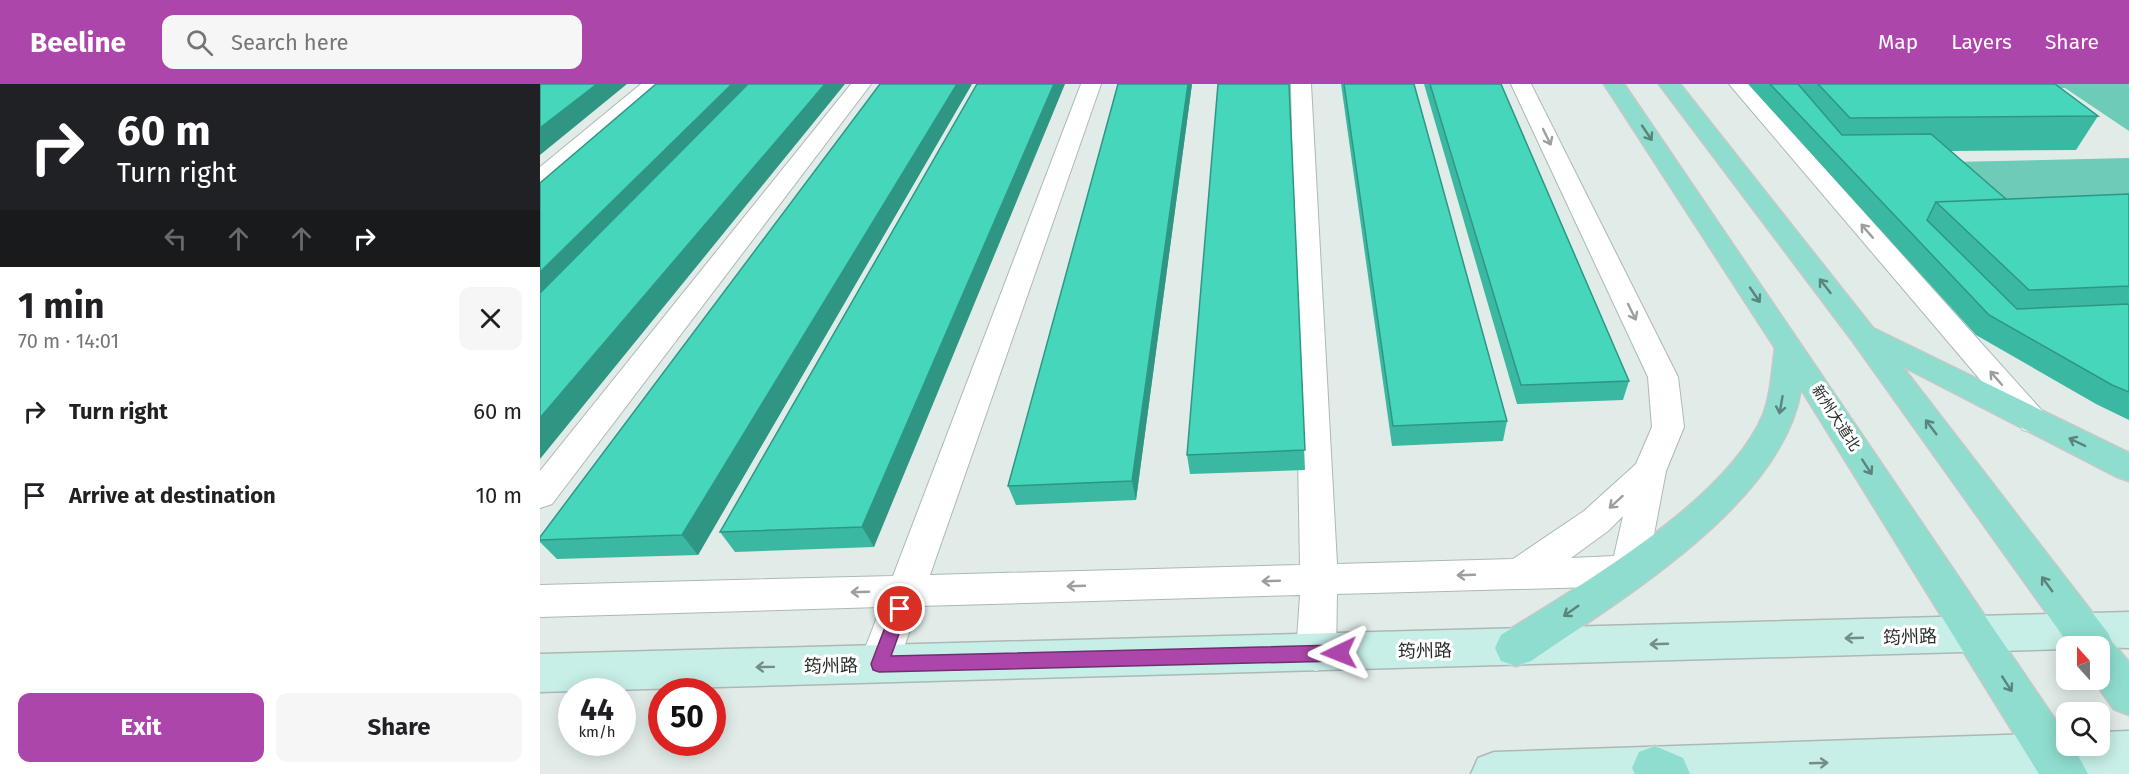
<!DOCTYPE html>
<html lang="en">
<head>
<meta charset="utf-8">
<style>
  :root { --surface:#fff; --page:#f6f6f6; --text:#202124; --muted:#757577; --accent:#ac46aa }
  body { margin:0; font-family:"Fira Sans","Noto Sans SC",sans-serif; background:var(--page); color:var(--text); height:100vh; display:flex; flex-direction:column; font-size:22px; white-space:nowrap }
  * { box-sizing:border-box; margin:0 }
  p { font-size:20px; color:var(--muted) }
  .icon { flex:none; width:33px; height:33px; fill:none; stroke:currentColor; stroke-width:2; stroke-linecap:round; stroke-linejoin:round }
  .map { position:relative; flex:1; overflow:hidden }
  .details { display:flex; flex-direction:column; background:var(--surface); width:540px }
  .details>* { flex:none }
  .top-card { background:#202124; color:#fff; overflow:hidden }
  .needle { width:39px; rotate:339deg }
  .fabs { position:absolute; left:1516px; top:552px; display:grid; gap:12px }
  .fabs a { display:grid; place-items:center; width:54px; height:54px; border-radius:12px; background:var(--surface); box-shadow:0 3px 15px #0003; font-size:30px }
  .speed { position:absolute; left:18px; top:594px; display:flex; gap:12px; font-size:30px; font-weight:700; text-align:center }
  .speed>* { display:grid; place-content:center; width:78px; height:78px; border-radius:50%; background:var(--surface); box-shadow:0 3px 15px #0003; line-height:1 }
  .speed small { font-size:15px; font-weight:400 }
  .speed .limit { border:9px solid #d22; background:#fff; color:#111 }
  .pin { position:absolute; display:grid; place-items:center; width:51px; height:51px; color:#fff; margin:-26px; border:3px solid #fff; border-radius:50%; box-shadow:0 2px 6px #0007 }
  .me { position:absolute; width:66px; margin:-33px; rotate:268deg; stroke-linejoin:round; filter:drop-shadow(0 0 4px #0008) }
  .turn { display:flex; align-items:center; gap:21px; height:126px; padding:0 18px; font-size:27px }
  .turn .icon { width:78px; height:78px; stroke-width:2.5 }
  .turn b { display:block; font-size:42px; line-height:51px }
  .lanes { display:flex; align-items:center; height:57px; padding:0 18px; background:#0003; justify-content:center; gap:30px; direction:ltr }
  .lanes .off { opacity:.35 }
  .round { display:grid; place-items:center; flex:none; width:63px; height:63px; border-radius:12px; background:var(--page) }
  .overview { display:flex; align-items:center; justify-content:space-between; height:102px; padding:0 18px }
  h1 { font-size:36px; font-weight:700; line-height:45px }
  .cta { display:flex; gap:12px; margin-top:auto; padding:12px 18px }
  .cta a { flex:1; height:69px; border-radius:12px; background:var(--accent); color:#fff; font-size:24px; font-weight:700; line-height:69px; text-align:center }
  .cta a+a { background:var(--page); color:var(--text) }
  ul { padding:0; list-style:none }
  li { display:flex; align-items:center; gap:18px; height:84px; padding:0 18px }
  li div { flex:1 }
  li b { display:block; font-size:22px }
  li em { font-style:normal }
  header { display:flex; align-items:center; gap:36px; box-sizing:border-box; height:84px; padding:0 30px; background:var(--accent); color:#fff }
  header strong { font-size:28px }
  nav { display:flex; gap:33px; margin-inline-start:auto; font-size:21px }
  .search { width:420px; height:54px; background:var(--page); display:flex; align-items:center; gap:15px; box-sizing:border-box; padding:0 21px; border-radius:12px; color:var(--muted); font-size:22px }
  main { display:flex; flex:1; min-height:0 }
  .map>svg:first-child { display:block }
</style>
</head>
<body>
<header>
<strong>Beeline</strong>
<div class="search"><svg class="icon" aria-label="search" viewBox="0 0 24 24"><circle cx="10" cy="10" r="6"/><path d="M15 15l6 6"/></svg>Search here</div>
<nav><a>Map</a><a>Layers</a><a>Share</a></nav>
</header>
<main>
<section class="details">
<div class="top-card">
<div class="turn"><svg class="icon" aria-label="right" viewBox="0 0 24 24"><path d="M7 20v-9h11M14 6l5 5-5 5"/></svg><div><b>60 m</b>Turn right</div></div>
<div class="lanes"><svg class="icon off" aria-label="left" viewBox="0 0 24 24"><path d="M17 20v-9H6M10 6l-5 5 5 5"/></svg><svg class="icon off" aria-label="ahead" viewBox="0 0 24 24"><path d="M12 20V5M6 11l6-6 6 6"/></svg><svg class="icon off" aria-label="ahead" viewBox="0 0 24 24"><path d="M12 20V5M6 11l6-6 6 6"/></svg><svg class="icon" aria-label="right" viewBox="0 0 24 24"><path d="M7 20v-9h11M14 6l5 5-5 5"/></svg></div>
</div>
<div class="overview"><div><h1>1 min</h1><p>70 m · 14:01</p></div><a class="round"><svg class="icon" aria-label="close" viewBox="0 0 24 24"><path d="M6 6l12 12M18 6L6 18"/></svg></a></div>
<ul>
<li><svg class="icon" aria-label="right" viewBox="0 0 24 24"><path d="M7 20v-9h11M14 6l5 5-5 5"/></svg><div><b>Turn right</b></div><em>60 m</em></li>
<li><svg class="icon" aria-label="arrive" viewBox="0 0 24 24"><path d="M6 21V4h12l-3 4 3 4H6"/></svg><div><b>Arrive at destination</b></div><em>10 m</em></li>
</ul>
<div class="cta"><a>Exit</a><a>Share</a></div>
</section>
<div class="map">
<svg width="1589" height="690" viewBox="0 0 1589 690">
  <rect width="100%" height="100%" fill="#e1ece9"/>
  <path fill="#6dcbb7" d="M1327 0H1589V47L1525 4 1336 8Z
    M1589 74V138L1481 141 1412 78Z"/>
  <g fill="none" stroke-linecap="round" stroke-linejoin="round">
    <g stroke="#adb8b5" stroke-width="2">
      <path id="street" d="M101 0H123L8 99 0 101V83Z
        M311 0H331L12 420 0 424V387Z
        M541 0H561L390 491 760 481 751 0H771L797 480 973 475 1044 427 1096 380 1112 343 1108 293 971 0H991L1138 293 1144 343 1126 387 1107 487 1102 498 1089 502 797 510 796 570 790 582 776 587 762 582 756 570 760 511 379 522 353 593 339 598 325 593 319 580 341 523 0 533V501L353 492ZM1083 432 1074 472 1031 474 1068 447Z
        M1189 0H1209L1505 330 1510 338 1505 346 1494 349 1483 346Z"/>
    </g>
    <g stroke="#adb8b5" stroke-width="3">
      <path id="secondary" d="M1589 528V564L1527 562V565L0 608V570Z
        M1589 647V690H931L938 674 954 668 1527 649V662H1560V648Z"/>
    </g>
    <g stroke="#c7c8c7" stroke-width="3">
      <path id="primary" d="M1064 0H1084L1527 653V662H1533L1548 690H1499L1261 305C1243 420 1079 516 991 577L976 582 961 577 955 564 961 551C1040 501 1186 418 1223 331 1231 310 1232 286 1235 264Z
        M1119 0H1140L1333 244 1589 369V397L1577 393 1362 282 1568 549 1572 558 1589 578V631L1574 625 1553 596H1560V562H1530L1311 255Z
        M1115 662 1143 674 1150 690H1095L1092 684 1099 668Z"/>
    </g>
    <use href="#street" fill="#fff" fill-rule="evenodd"/>
    <use href="#secondary" fill="#c7eee7" fill-rule="evenodd"/>
    <use href="#primary" fill="#8fddce" fill-rule="evenodd"/>
  </g>
  <path fill="#3bb8a2" d="M340 0H432L158 471 17 475 0 458V453Z
    M437 0 334 463 195 468 180 448Z
    M578 0H652L596 416 476 421 468 402Z
    M749 0 765 386 650 390 647 371Z
    M801 0H874L967 337 963 357 852 362Z
    M884 0H961L1089 297 1083 316 977 320Z
    M1208 0H1515L1558 32 1536 66 1411 67 1466 115 1589 110V336L1556 320 1436 251Z"/>
  <path fill="#309684" d="M57 0H87L0 71V44Z
    M192 0H217L0 222V188Z
    M285 0H305L0 375V334Z
    M417 0H432L158 471 142 451Z
    M514 0H525L334 463 322 443Z
    M648 0H652L596 416 592 397Z"/>
  <path fill="#45d6bc" stroke="#309684" stroke-width="1.5" d="M0 0H57L0 44Z
    M116 0H192L0 188V99Z
    M208 0H285L0 334V209Z
    M340 0H417L142 451 0 456V453Z
    M437 0H514L322 443 180 448Z
    M578 0H648L592 397 468 402Z
    M678 0H749L765 366 647 371Z
    M804 0H874L967 337 853 342Z
    M890 0H961L1089 297 981 301Z
    M1230 0H1258L1302 51 1391 50 1466 115 1396 118 1387 136 1477 225 1588 220 1589 221V308L1572 301 1449 231Z
    M1278 0H1515L1558 32 1310 34Z
    M1589 110V202L1489 206 1396 118Z"/>
  <defs><path id="oneway-shaft" d="M-6 0H5M1.5-3L5.5 0L1.5 3" fill="none" stroke-width="1.6" stroke-linecap="round" stroke-linejoin="round" transform="scale(1.5)"/></defs>
  <g stroke="#5a847c">
    <use href="#oneway-shaft" transform="translate(1107 49) rotate(56)"/>
    <use href="#oneway-shaft" transform="translate(1285 202) rotate(-128)"/>
    <use href="#oneway-shaft" transform="translate(1215 211) rotate(56)"/>
    <use href="#oneway-shaft" transform="translate(1241 321) rotate(100)"/>
    <use href="#oneway-shaft" transform="translate(1391 343) rotate(-127)"/>
    <use href="#oneway-shaft" transform="translate(1537 358) rotate(-154)"/>
    <use href="#oneway-shaft" transform="translate(1327 383) rotate(57)"/>
    <use href="#oneway-shaft" transform="translate(1507 500) rotate(-126)"/>
    <use href="#oneway-shaft" transform="translate(1031 527) rotate(145)"/>
    <use href="#oneway-shaft" transform="translate(1467 600) rotate(57)"/>
  </g>
  <g stroke="#9d9f9f">
    <use href="#oneway-shaft" transform="translate(1007 53) rotate(64)"/>
    <use href="#oneway-shaft" transform="translate(1327 147) rotate(-131)"/>
    <use href="#oneway-shaft" transform="translate(1092 228) rotate(64)"/>
    <use href="#oneway-shaft" transform="translate(1456 294) rotate(-131)"/>
    <use href="#oneway-shaft" transform="translate(1076 418) rotate(138)"/>
    <use href="#oneway-shaft" transform="translate(926 491) rotate(178)"/>
    <use href="#oneway-shaft" transform="translate(731 497) rotate(178)"/>
    <use href="#oneway-shaft" transform="translate(536 502) rotate(178)"/>
    <use href="#oneway-shaft" transform="translate(320 508) rotate(178)"/>
  </g>
  <g stroke="#768c88">
    <use href="#oneway-shaft" transform="translate(1314 554) rotate(178)"/>
    <use href="#oneway-shaft" transform="translate(1119 560) rotate(178)"/>
    <use href="#oneway-shaft" transform="translate(225 583) rotate(179)"/>
    <use href="#oneway-shaft" transform="translate(1279 679) rotate(-2)"/>
  </g>
  <path fill="#ac46aa" stroke="#702e6e" stroke-width="1.5" d="M360 518 366 520 368 525 351 572 799 561 805 564 807 569 805 574 799 577 339 588 333 586 331 580 352 525 354 520Z"/>
  <g text-anchor="middle" dominant-baseline="central" stroke-width="6" stroke-linejoin="round" paint-order="stroke">
    <g font-size="15" fill="#262a29" stroke="#fff">
      <text transform="translate(1296 334) rotate(57)">新州大道北</text>
    </g>
    <g font-size="18" fill="#262a29" stroke="#fff">
      <text transform="translate(1370 553) rotate(-2)">筠州路</text>
      <text transform="translate(885 567) rotate(-1)">筠州路</text>
      <text transform="translate(291 582) rotate(-1)">筠州路</text>
    </g>
  </g>
</svg>
<div class="fabs">
<a><svg class="needle" viewBox="-14 -14 28 28"><path d="M0-13l5 13h-10z" fill="#e53935"/><path d="M0 13l5-13h-10z" fill="#757577"/></svg></a>
<a><svg class="icon" aria-label="search" viewBox="0 0 24 24"><circle cx="10" cy="10" r="6"/><path d="M15 15l6 6"/></svg></a>
</div>
<div class="speed"><div>44<small>km/h</small></div><div class="limit">50</div></div>
<div class="pin" style="left:360px;top:525px;background:#d93025"><svg class="icon" aria-label="arrive" viewBox="0 0 24 24"><path d="M6 21V4h12l-3 4 3 4H6"/></svg></div>
<svg class="me" style="left:799px;top:569px" viewBox="-20 -20 40 40"><path d="M0-17L14 15 0 8-14 15z" fill="#ac46aa" stroke="#fff" stroke-width="4"/></svg>
</div>
</main>
</body>
</html>
